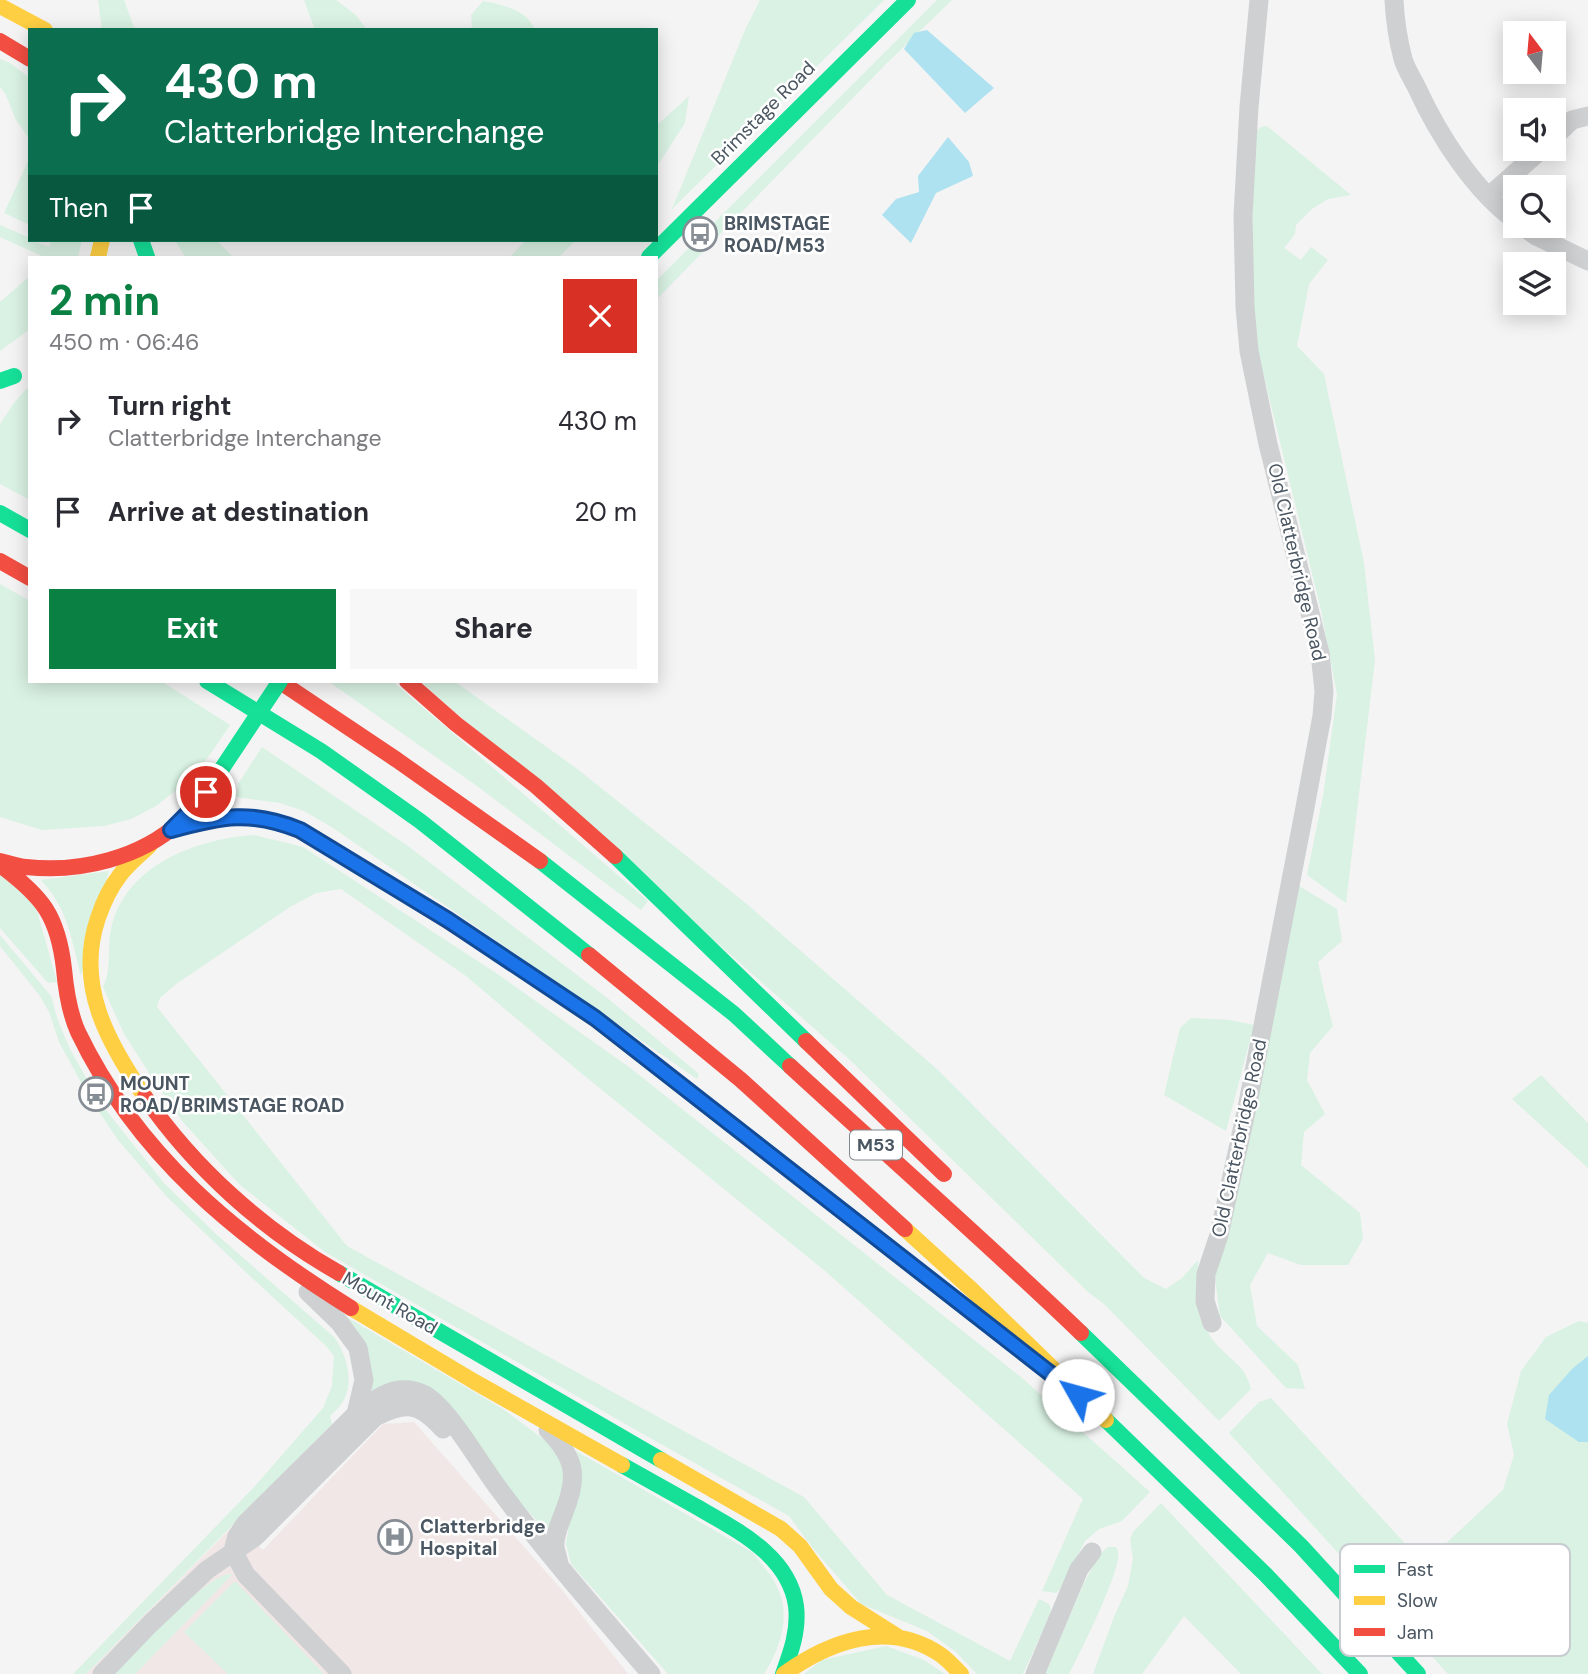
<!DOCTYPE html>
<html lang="en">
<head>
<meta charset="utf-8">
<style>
  :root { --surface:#fff; --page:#f7f7f7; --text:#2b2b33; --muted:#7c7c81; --accent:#0b8043 }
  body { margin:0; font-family:"DM Sans",sans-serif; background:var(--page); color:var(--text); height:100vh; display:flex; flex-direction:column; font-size:26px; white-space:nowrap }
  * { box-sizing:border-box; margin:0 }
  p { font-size:23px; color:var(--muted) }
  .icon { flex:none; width:38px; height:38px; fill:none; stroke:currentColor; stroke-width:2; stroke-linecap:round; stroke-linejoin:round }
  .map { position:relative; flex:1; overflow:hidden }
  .details { position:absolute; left:28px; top:256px; width:630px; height:427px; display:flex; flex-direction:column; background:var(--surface); border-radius:0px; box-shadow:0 4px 18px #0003 }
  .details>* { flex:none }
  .top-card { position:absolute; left:28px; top:28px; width:630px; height:214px; border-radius:0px; box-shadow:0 4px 18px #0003; background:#0b6e4f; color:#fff; overflow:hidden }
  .needle { width:46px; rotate:344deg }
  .tools { position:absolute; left:1503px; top:21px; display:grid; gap:14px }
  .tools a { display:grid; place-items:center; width:63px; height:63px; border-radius:0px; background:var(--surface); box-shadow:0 4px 18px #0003; font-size:35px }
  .pin { position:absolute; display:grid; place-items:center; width:60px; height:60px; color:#fff; margin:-30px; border:4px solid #fff; border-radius:50%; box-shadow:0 2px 7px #0007 }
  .me { position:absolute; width:77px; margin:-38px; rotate:308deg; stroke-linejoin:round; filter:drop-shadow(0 0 5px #0008) }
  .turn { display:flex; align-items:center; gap:24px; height:147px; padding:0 21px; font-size:32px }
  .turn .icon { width:91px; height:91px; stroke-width:2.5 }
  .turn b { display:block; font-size:49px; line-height:60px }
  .then { display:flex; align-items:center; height:66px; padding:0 21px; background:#0003; gap:14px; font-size:26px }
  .round { display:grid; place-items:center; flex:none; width:74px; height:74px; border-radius:0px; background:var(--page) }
  .headline { display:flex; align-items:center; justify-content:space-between; height:119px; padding:0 21px }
  h1 { font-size:42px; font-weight:700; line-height:52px; color:var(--accent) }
  .action { display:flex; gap:14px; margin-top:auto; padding:14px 21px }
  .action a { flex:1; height:80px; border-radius:0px; background:var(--accent); color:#fff; font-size:28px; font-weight:700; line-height:80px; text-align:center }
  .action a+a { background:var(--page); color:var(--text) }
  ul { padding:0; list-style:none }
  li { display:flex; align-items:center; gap:21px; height:91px; padding:0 21px }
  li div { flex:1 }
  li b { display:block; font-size:26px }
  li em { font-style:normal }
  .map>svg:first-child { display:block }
</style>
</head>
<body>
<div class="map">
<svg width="1588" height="1674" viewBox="0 0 1588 1674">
  <rect width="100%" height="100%" fill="#f4f4f4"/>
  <path fill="#f1e7e6" d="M414 1422 562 1590 628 1674H86L235 1524 263 1550 383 1424Z"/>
  <path fill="#d9f2e3" d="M98 0H124L134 27 139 30H102Z
    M304 0H336L356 15 367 30H315Z
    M760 0H884L672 209 745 30Z
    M937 0H952L886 64 656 300V281Z
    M483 1C502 5 527 9 535 30H472L471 15Z
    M0 59 10 63 30 78V140L16 120 5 93 0 87Z
    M689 96 685 123 656 168V126Z
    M1267 126 1351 195 1328 199 1312 209 1296 225 1295 234 1284 248 1301 260 1311 247 1328 260 1309 284 1297 346 1324 374 1364 563 1375 660 1346 903 1307 875 1323 796 1337 694 1321 610 1259 356 1252 315 1253 134 1261 127Z
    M30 157V225L4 213Z
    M0 225 30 238V240L49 247 52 240H82L78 257H44L0 237Z
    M175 240H216L233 257H185Z
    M526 240H576L559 257H510Z
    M30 276V329L0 351V302Z
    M30 385V500L0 484V424L14 403Z
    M0 584 30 601V681H161L230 725 209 756 184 784 156 806 131 819 104 826 42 830 0 817Z
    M328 681H392L648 901 641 910 477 786Z
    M420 681H454L576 768 748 905 938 1070 1144 1278 1166 1289 1182 1278 1198 1260C1197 1292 1196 1323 1219 1347 1234 1363 1245 1366 1251 1389L1219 1421 1104 1304 1088 1292 850 1060Z
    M262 747 408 846 606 997 699 1074 697 1079 333 828 304 811 280 803 236 797 238 784Z
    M254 835 303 847 496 973 629 1067 1021 1377 1150 1492 1122 1521 1099 1529 1085 1541 1061 1588 1056 1593 1042 1591 1083 1499 825 1271 575 1068 466 976 341 889 316 893 290 907 176 984 160 998 157 1007 347 1246 804 1497 887 1595 1010 1661 1039 1599 1049 1604 1051 1609 1049 1617 1023 1674H977L956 1652 927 1631 861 1604 812 1547 789 1516 643 1434 325 1252 240 1185 183 1122 157 1085 124 1034 103 987C112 969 107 949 111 929 125 865 196 839 254 835Z
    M109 871 81 976C71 938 68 909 41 880Z
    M0 875 34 900 57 982 48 983 0 928Z
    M1299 886 1337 909 1342 941 1318 962 1325 995 1333 1026 1310 1053 1307 1080 1325 1114 1304 1132 1301 1165 1360 1213 1363 1239 1348 1265H1301L1268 1253 1250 1285 1257 1326 1298 1365 1305 1389 1286 1388 1220 1316 1215 1279Z
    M0 935 51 996 58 1021 70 1049 88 1081 87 1086 84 1088 59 1042 49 1012 40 996 0 946Z
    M1191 1018 1230 1020 1254 1025 1226 1131 1164 1095 1180 1028Z
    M1541 1075 1588 1123V1168L1512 1099Z
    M89 1089 164 1183 216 1234 334 1337C347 1355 355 1383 342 1403 339 1408 334 1412 330 1416L332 1424 86 1674H73L255 1486 323 1408 332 1386 334 1356 326 1346 252 1278 167 1197 118 1140 85 1091Z
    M338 1312 503 1409 546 1441 561 1458 567 1485 550 1529 546 1531 510 1491 469 1432 370 1389Z
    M1579 1321 1588 1323V1674H1448L1229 1433 1259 1402 1271 1398 1424 1564 1503 1490 1514 1455 1507 1424 1521 1371 1546 1337Z
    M576 1451 752 1552C762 1565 775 1578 780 1594 790 1620 778 1652 764 1674H668L571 1564 566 1544 569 1524 578 1501 582 1475Z
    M1161 1503 1322 1674H1241L1184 1616 1142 1674H1093L1114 1617 1128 1586 1133 1559 1130 1539 1133 1532Z
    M1108 1547H1116C1117 1549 1118 1550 1118 1552 1122 1569 1079 1655 1069 1674H1045L1084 1583 1099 1555Z
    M228 1574H233L135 1674H114C139 1649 197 1583 228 1574Z
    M234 1582H236L324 1674H228L184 1632Z
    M886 1646 924 1660 945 1674H804L822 1660Z"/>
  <path fill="#aee2f0" d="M927 30 994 88 965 113 904 49 914 33Z
    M948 137 969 162 973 176 936 193 911 243 882 215 896 199 919 192 918 176Z
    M1588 1356V1442H1579L1545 1419 1549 1395 1572 1369Z"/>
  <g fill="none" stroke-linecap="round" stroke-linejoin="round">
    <path stroke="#ced0d2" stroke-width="19" d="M1394 0C1395 20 1398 40 1403 59 1406 69 1412 78 1417 88 1438 134 1474 191 1516 221
      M1554 137 1572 120 1588 116
      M1489 196 1542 149
      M1522 226 1536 236 1588 261
      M308 1292 339 1322 358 1348 364 1380 356 1414
      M1212 1323 1205 1301 1206 1274 1219 1235 1248 1103 1303 818 1322 716 1324 691 1320 653 1268 444 1249 351 1245 307 1243 216 1249 107 1259 0
      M548 1430C577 1460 578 1477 563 1515 559 1525 554 1537 555 1547 556 1553 558 1558 559 1564
      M233 1551 237 1536 245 1524 356 1414C376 1398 396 1382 423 1394 447 1405 481 1466 499 1489 546 1553 599 1613 651 1674
      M233 1551 246 1575 342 1674
      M102 1674 150 1624 207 1570 255 1537 375 1417C407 1401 419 1403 443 1429
      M1035 1674 1079 1569 1092 1552"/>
    <path stroke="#16e098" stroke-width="16" d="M141 240 147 257
      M649 257 908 0
      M0 381 14 376
      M0 513 30 530
      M207 681 321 751 420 821 589 955
      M615 856 806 1041
      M540 861 734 1014 790 1066
      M339 1273 661 1460
      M1081 1333 1301 1546 1418 1674
      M1106 1420 1266 1575 1360 1674
      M622 1465C647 1479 672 1493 697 1507 736 1530 789 1555 796 1606 799 1630 791 1652 783 1674"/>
    <path stroke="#ffcf43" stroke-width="16" d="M0 6 45 30
      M98 257 102 240
      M527 973 595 1019 779 1162
      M145 1097C108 1043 75 985 98 918 103 903 110 888 120 875 128 864 140 855 150 845
      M905 1229 971 1289 1106 1420
      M351 1308 475 1382 622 1465
      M661 1460 781 1529 800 1546 831 1589 851 1607 900 1638
      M784 1674C830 1641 889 1619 941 1655 948 1660 955 1668 961 1674"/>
    <path stroke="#f24e42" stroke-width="16" d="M0 41 30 59
      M0 561 30 578
      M279 681 397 760 540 861
      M407 681 456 724 536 786 615 856
      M171 830C202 822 233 813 266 820 303 827 334 850 365 870 420 903 474 937 527 973
      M0 861C9 863 17 866 26 867 80 873 141 858 181 821 195 809 205 794 215 779
      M0 865C43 897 58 916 64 969 66 991 69 1012 78 1032 137 1155 237 1237 351 1308
      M589 955 741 1080 905 1229
      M806 1041 944 1174
      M790 1066C887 1155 986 1242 1081 1333
      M145 1097C194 1168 263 1230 339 1273
      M779 1162 907 1261"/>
    <path stroke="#16e098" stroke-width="16" d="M215 779 280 681"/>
  </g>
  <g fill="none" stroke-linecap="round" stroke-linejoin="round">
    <g stroke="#114b97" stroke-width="18">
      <path id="route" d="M206 792 191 810 171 830C222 816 250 810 300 830L448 920 595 1018 1078 1395"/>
    </g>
    <use href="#route" stroke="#1a73e8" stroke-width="12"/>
  </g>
  <defs>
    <g id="bus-ring" transform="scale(1.75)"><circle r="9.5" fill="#fff" stroke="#868d94" stroke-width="1.5"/><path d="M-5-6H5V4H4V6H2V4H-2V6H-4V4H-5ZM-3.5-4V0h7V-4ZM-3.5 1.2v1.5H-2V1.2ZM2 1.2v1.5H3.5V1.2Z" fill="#868d94"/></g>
    <g id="hospital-ring" transform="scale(1.75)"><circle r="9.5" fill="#fff" stroke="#868d94" stroke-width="1.5"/><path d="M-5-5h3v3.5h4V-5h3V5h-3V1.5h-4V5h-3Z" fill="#868d94"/></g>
  </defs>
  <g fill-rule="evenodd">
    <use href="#bus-ring" x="700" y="234"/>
    <use href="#bus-ring" x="96" y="1094"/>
    <use href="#hospital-ring" x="395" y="1537"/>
  </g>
  <g text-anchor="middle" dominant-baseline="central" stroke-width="5" stroke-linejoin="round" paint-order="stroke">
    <rect fill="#fff" stroke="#808990" stroke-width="2" x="850" y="1130.5" width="52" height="29" rx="5"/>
    <g font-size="18" font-weight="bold" fill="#4a5661">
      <text x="876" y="1145">M53</text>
    </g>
    <g font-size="19" fill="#4a5661" stroke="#fff">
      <text transform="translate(763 113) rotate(-45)">Brimstage Road</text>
      <text transform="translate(1297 562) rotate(77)">Old Clatterbridge Road</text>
      <text transform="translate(1239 1138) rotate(-78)">Old Clatterbridge Road</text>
      <text transform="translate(390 1303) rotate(30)">Mount Road</text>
    </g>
    <g font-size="19" font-weight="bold" fill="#4a5661" stroke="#fff" text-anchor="start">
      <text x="724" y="223">BRIMSTAGE<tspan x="724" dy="22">ROAD/M53</tspan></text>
      <text x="120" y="1083">MOUNT<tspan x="120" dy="22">ROAD/BRIMSTAGE ROAD</tspan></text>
      <text x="420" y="1526">Clatterbridge<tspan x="420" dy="22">Hospital</tspan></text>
    </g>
  </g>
  <rect x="1340" y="1544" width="230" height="112" rx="10" fill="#fff" stroke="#c9ccd0" stroke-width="2"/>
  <rect x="1354" y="1565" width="31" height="8" fill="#16e098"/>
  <rect x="1354" y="1596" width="31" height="9" fill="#ffcf43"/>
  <rect x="1354" y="1628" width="31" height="8" fill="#f24e42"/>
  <g font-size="19" fill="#4a5661">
    <text x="1397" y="1576">Fast</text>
    <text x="1397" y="1607">Slow</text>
    <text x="1397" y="1639">Jam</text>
  </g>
</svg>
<div class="tools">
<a><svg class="needle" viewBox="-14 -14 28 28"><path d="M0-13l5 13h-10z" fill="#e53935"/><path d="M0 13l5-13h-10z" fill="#7c7c81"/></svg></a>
<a><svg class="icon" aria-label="sound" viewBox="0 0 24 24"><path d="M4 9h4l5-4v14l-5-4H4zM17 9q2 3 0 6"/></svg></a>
<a><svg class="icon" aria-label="search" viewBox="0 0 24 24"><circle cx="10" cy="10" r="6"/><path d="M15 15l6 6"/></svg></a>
<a><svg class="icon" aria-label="layers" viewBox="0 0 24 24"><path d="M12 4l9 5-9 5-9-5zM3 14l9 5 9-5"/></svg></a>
</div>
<div class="pin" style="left:206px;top:792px;background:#d93025"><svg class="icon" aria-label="arrive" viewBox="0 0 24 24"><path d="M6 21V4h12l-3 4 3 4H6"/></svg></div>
<svg class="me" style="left:1078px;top:1395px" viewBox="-20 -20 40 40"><circle r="19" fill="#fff"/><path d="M0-13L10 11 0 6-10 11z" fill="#1a73e8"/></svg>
<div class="top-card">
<div class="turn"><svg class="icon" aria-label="right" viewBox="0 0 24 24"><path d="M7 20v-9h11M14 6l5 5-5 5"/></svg><div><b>430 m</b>Clatterbridge Interchange</div></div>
<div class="then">Then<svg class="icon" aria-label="arrive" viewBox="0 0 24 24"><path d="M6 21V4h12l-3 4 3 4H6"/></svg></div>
</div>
<section class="details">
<div class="headline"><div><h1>2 min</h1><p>450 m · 06:46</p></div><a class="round" style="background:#d93025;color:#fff"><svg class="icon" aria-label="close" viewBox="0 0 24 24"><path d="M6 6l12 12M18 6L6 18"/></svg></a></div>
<ul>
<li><svg class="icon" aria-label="right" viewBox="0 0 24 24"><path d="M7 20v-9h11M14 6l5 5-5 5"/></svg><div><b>Turn right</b><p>Clatterbridge Interchange</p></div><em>430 m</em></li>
<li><svg class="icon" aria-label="arrive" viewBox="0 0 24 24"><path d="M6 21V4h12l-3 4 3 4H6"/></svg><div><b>Arrive at destination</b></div><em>20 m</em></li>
</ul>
<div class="action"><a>Exit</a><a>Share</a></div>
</section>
</div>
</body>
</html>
